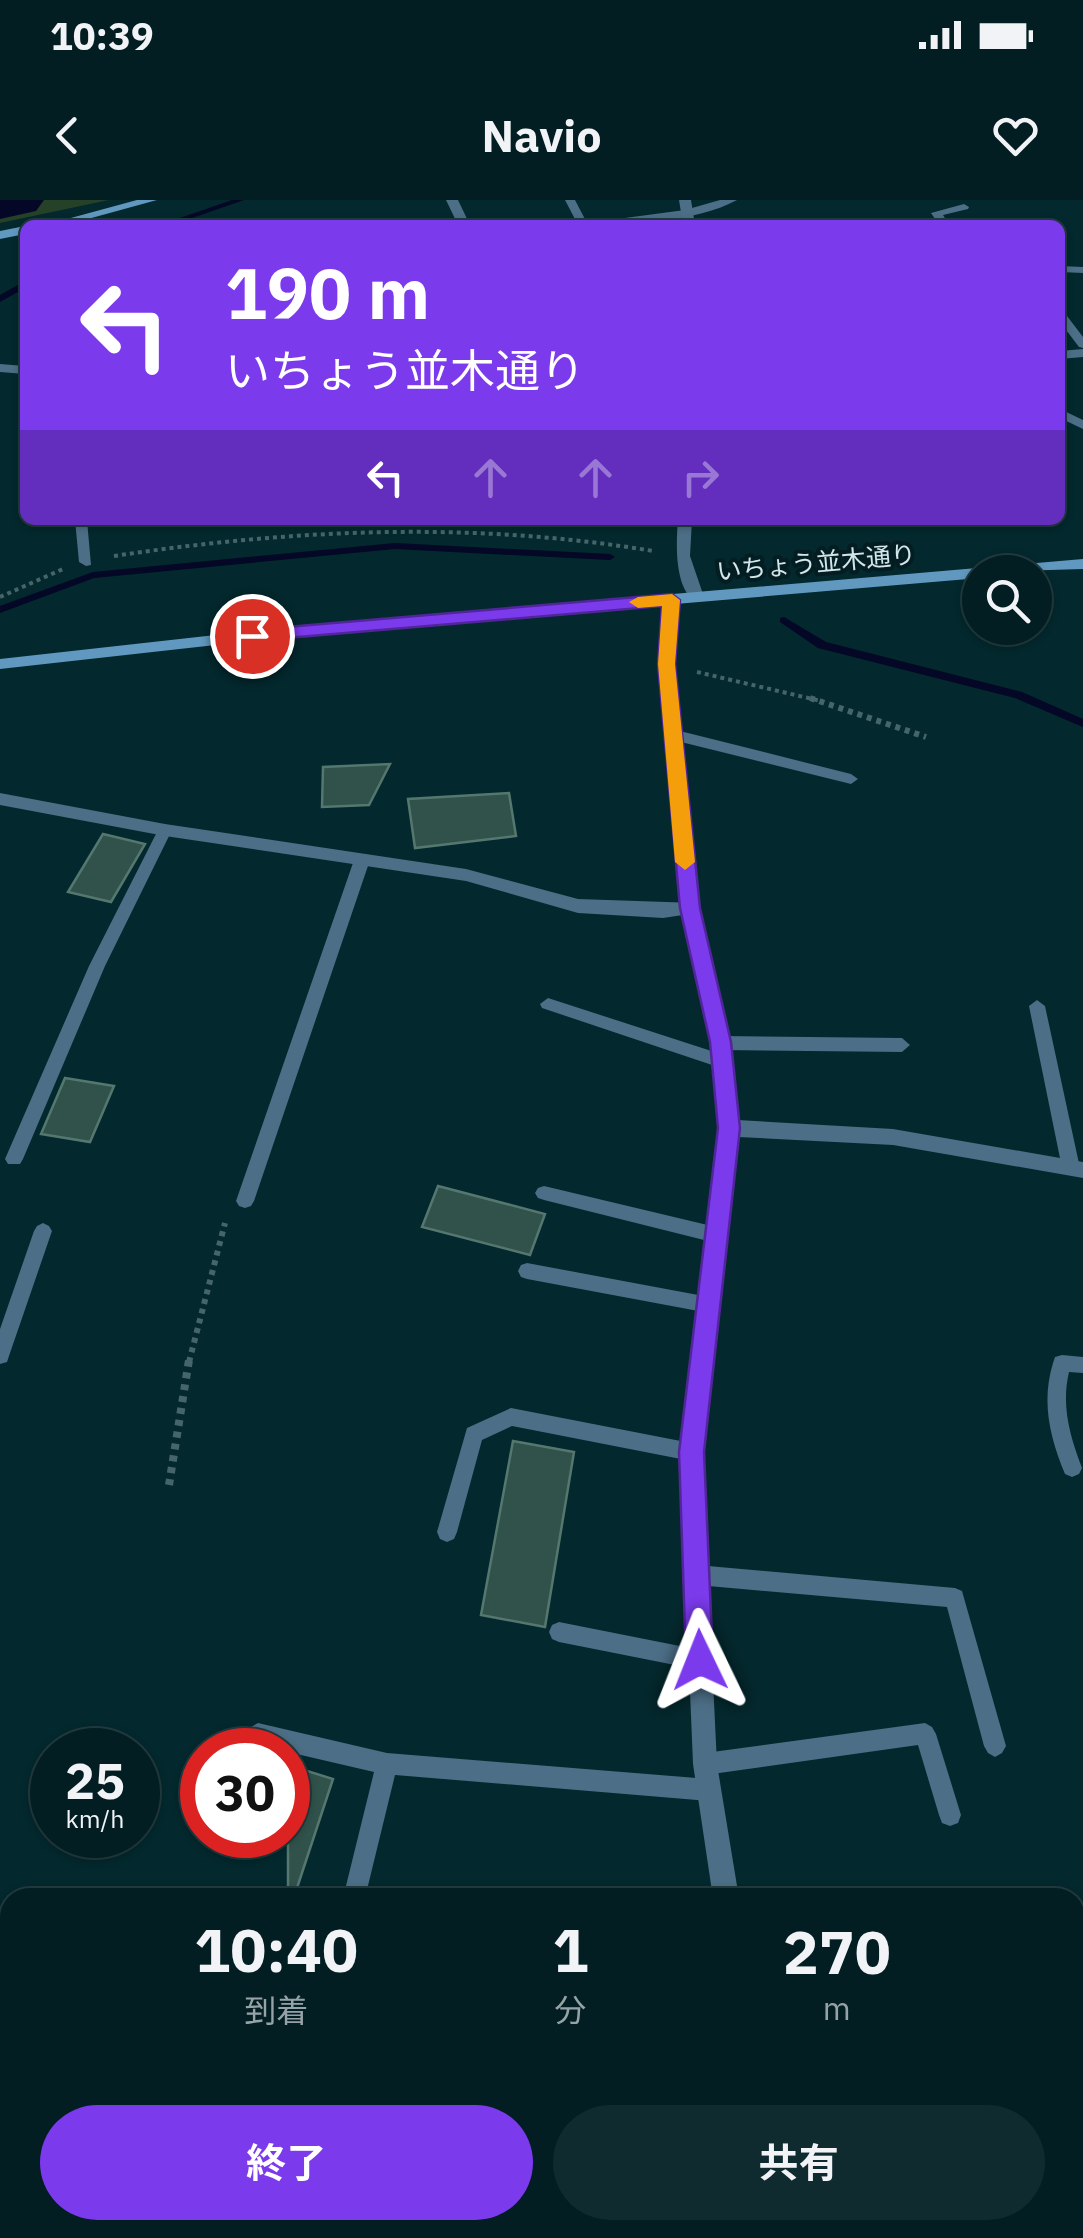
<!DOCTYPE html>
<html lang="ja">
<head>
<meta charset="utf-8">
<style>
  :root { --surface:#021e22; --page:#102b2f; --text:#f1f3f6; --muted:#96a2a5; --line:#233c40; --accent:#7c3aed }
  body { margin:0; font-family:"IBM Plex Sans","Noto Sans JP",sans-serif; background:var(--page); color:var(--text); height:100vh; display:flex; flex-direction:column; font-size:38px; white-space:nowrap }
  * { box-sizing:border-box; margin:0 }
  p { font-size:32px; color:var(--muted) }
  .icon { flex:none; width:55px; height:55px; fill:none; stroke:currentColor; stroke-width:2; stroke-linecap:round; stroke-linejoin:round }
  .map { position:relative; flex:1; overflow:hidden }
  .side { position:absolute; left:0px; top:1688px; width:1085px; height:352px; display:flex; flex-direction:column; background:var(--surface); border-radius:30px 30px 0 0; box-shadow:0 2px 8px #0004,0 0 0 2px var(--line) }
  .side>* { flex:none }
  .hud { position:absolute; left:20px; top:20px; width:1045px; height:305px; border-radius:15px; box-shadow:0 2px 8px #0004,0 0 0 2px var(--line); background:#7c3aed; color:#fff; overflow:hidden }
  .buttons { position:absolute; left:962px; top:355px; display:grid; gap:20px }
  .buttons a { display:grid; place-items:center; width:90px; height:90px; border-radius:50%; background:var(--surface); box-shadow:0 2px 8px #0004,0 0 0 2px var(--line); font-size:50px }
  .speed { position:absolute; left:30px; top:1528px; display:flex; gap:20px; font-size:50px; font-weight:700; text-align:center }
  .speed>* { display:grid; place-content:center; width:130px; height:130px; border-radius:50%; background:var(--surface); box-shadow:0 2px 8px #0004,0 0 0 2px var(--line); line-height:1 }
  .speed small { font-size:25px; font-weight:400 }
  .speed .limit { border:15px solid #d22; background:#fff; color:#111 }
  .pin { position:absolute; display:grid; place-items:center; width:85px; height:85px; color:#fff; margin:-42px; border:5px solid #fff; border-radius:50%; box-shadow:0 2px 10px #0007 }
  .me { position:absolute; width:110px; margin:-55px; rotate:358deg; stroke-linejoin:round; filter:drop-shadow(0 0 8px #0008) }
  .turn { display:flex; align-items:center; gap:35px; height:210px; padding:0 40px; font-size:45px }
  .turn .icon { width:130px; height:130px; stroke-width:2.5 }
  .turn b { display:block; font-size:70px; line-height:85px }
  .lanes { display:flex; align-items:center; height:95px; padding:0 40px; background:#0003; justify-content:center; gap:50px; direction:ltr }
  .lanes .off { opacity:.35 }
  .eta { display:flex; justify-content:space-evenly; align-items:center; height:170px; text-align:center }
  .eta b { font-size:60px; font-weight:700; line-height:70px }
  .cta { display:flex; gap:20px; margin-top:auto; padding:20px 40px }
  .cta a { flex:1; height:115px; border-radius:60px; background:var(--accent); color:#fff; font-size:40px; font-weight:700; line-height:115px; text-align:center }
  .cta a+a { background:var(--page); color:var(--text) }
  .status { display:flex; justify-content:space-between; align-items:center; height:70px; padding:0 50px; background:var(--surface); direction:ltr }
  .status svg { height:28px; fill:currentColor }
  header { display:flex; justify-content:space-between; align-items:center; height:130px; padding:0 40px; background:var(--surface); font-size:45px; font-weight:700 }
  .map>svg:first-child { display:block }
</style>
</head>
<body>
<div class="status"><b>10:39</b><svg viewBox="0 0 49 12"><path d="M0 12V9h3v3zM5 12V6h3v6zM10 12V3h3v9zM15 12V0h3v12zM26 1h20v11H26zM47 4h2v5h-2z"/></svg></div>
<header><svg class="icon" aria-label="back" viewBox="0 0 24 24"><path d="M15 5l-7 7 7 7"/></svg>Navio<svg class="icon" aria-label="heart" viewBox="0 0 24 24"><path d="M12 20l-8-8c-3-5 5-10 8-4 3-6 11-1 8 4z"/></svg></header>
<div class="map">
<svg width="1083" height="2038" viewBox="0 0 1083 2038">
  <rect width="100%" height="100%" fill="#03282d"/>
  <path fill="#254128" d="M0 0H109L0 23Z"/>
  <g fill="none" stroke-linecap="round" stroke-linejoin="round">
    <path fill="#040725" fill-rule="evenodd" d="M232 0H244L172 25H160Z
      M25 81V88L0 102V95Z
      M395 343 610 354 615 357 610 360 395 349 94 378 0 413V406L93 372Z
      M784 417 826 442 1022 492 1083 519V527L1015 498 818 448 780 422V418Z"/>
    <path fill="#040725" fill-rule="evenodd" d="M0 0H44L36 11 0 19Z"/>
  </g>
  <path fill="#30524a" stroke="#54776f" stroke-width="2.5" d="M390 564 369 605 322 607 323 567Z
    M509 593 516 636 415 648 408 599Z
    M103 634 145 644 111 702 68 692Z
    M65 878 114 886 90 942 41 934Z
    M438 986 545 1014 530 1055 422 1027Z
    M513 1241 574 1252 545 1427 481 1415Z
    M288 1565 333 1579 295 1694 288 1693Z"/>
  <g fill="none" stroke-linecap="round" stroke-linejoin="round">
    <path stroke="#46656a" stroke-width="4" stroke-dasharray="4 4" stroke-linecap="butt" d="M114 356C295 329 472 321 653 351
      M0 397 63 369
      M697 472 821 501"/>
    <path stroke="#46656a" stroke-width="6" stroke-dasharray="5 5" stroke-linecap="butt" d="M810 498 926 537
      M189 1162 225 1023"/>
    <path stroke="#46656a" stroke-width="8" stroke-dasharray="6 6" stroke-linecap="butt" d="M169 1285 189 1160"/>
    <path fill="#4c6e86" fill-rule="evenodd" d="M565 0H575L587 23 685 10 720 0H737C695 23 625 25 578 25Z
      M964 4 969 7 968 9 943 15 949 25H939L931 13Z
      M1060 66 1083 67V73L1060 72Z
      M1060 111 1064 112 1083 137V148L1079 147 1060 122Z
      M1060 209 1083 220V229L1060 218Z
      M75 320H87L91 365 86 366 79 362Z
      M671 396 678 400 674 464 680 531 851 574 858 579 851 584 681 542 698 708 690 714 682 708 667 538 664 534 666 530 660 464 664 400Z
      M165 625 172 630 105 766 23 959 20 964H8L5 959 89 766 158 630Z
      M362 654 370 660 254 1001 251 1006 245 1008 239 1006 236 1001 354 660Z
      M548 798 730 857 732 862 724 869 542 808 540 804Z
      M1037 800 1045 806 1080 968 1077 973H1065L1062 968 1029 806Z
      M721 836 902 838 910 845 902 852 721 850 713 843Z
      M544 986 716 1027 722 1030 725 1035 722 1040 716 1043 544 1000 538 998 535 993 538 988Z
      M43 1023 49 1026 52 1031 9 1156 7 1162 0 1164V1129L34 1031 37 1026Z
      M527 1063 709 1097 715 1099 718 1105 715 1111 709 1113 527 1079 521 1077 518 1071 521 1065Z
      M1062 1155 1083 1157V1173L1069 1172C1061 1206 1070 1236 1082 1268L1079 1274 1072 1277 1065 1274C1050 1238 1041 1202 1053 1163L1055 1157Z
      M511 1208 691 1243 698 1246 701 1252 698 1258 691 1261 512 1226 482 1240 457 1332 454 1339 447 1342 440 1339 437 1332 467 1228Z
      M697 1365 955 1388 962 1391 1006 1546 1002 1553 995 1557 988 1553 984 1546 947 1407 697 1385 690 1382 687 1375 690 1368Z
      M559 1422 700 1450 707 1453 710 1460 707 1467 700 1470 559 1442 552 1439 549 1432 552 1425Z
      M258 1523 387 1553 709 1579 717 1582 720 1590 717 1598 709 1601 395 1575 365 1698H343L374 1572 258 1545 251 1541 247 1534 251 1527Z
      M925 1523 932 1527 936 1534 961 1615 958 1623 950 1626 942 1623 939 1615 918 1545 705 1575 697 1572 694 1564 697 1556 705 1553Z"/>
    <path fill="#4c6e86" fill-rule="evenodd" d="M446 0H458L470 25H458Z
      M679 0H691L695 25H683Z
      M1083 149V157L1060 159V151Z
      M0 164 25 166V174L0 172Z
      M678 320H692L690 356 704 397 696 402C674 389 676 343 678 320Z
      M0 593 165 624 466 669 578 699 696 703 730 843 738 920 893 929 1083 962V978L893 945 738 937 702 1252 717 1564 739 1698H713L693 1564 680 1252 719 928 712 843 683 715 663 718 578 713 466 681 165 636 0 605Z
      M0 1867 10 1871V1897L0 1893Z
      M227 2030H264L267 2038H230Z
      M731 2030H759L758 2038H730Z"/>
    <path fill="#6198bf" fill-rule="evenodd" d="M137 0H157L66 25H45Z
      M25 26V34L0 39V31Z
      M1083 359V369L980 372V378L287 437 0 469V459L287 427Z"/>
  </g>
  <path fill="#7c3aed" stroke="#51269a" stroke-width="2.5" d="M672 394 680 400 675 464 700 708 731 842 740 928 704 1252 713 1460 709 1469 700 1473 690 1469 686 1460 679 1252 718 928 710 842 680 708 658 464 662 406 252 441 243 436 252 430Z"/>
  <path fill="#f59e0b" d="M672 394 680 400 675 464 695 662 685 670 675 662 658 464 662 406 638 408 629 402 638 397Z"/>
  <g text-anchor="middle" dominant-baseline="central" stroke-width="8" stroke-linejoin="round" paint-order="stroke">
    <g font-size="25" fill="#d3e6e9" stroke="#031d22">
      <text transform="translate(816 362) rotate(-5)">いちょう並木通り</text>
    </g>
  </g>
</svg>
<div class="buttons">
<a><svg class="icon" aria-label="search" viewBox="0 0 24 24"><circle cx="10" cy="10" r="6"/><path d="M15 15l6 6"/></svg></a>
</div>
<div class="speed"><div>25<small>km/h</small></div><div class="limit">30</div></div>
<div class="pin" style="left:252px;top:436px;background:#d93025"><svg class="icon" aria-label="arrive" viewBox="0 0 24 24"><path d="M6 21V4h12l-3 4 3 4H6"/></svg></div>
<svg class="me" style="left:700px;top:1460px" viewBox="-20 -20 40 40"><path d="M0-17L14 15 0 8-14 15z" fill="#7c3aed" stroke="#fff" stroke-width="4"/></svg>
<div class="hud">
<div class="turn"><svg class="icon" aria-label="left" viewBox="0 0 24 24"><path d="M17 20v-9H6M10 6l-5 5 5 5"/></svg><div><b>190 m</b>いちょう並木通り</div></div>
<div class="lanes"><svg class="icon" aria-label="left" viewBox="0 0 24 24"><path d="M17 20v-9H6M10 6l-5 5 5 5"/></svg><svg class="icon off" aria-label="ahead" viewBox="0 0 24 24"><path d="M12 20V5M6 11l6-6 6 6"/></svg><svg class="icon off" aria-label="ahead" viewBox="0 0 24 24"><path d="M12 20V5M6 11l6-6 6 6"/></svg><svg class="icon off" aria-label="right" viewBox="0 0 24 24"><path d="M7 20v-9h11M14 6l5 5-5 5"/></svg></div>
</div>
<section class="side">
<div class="eta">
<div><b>10:40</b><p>到着</p></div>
<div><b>1</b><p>分</p></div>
<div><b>270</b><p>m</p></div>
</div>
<div class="cta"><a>終了</a><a>共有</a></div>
</section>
</div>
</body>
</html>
